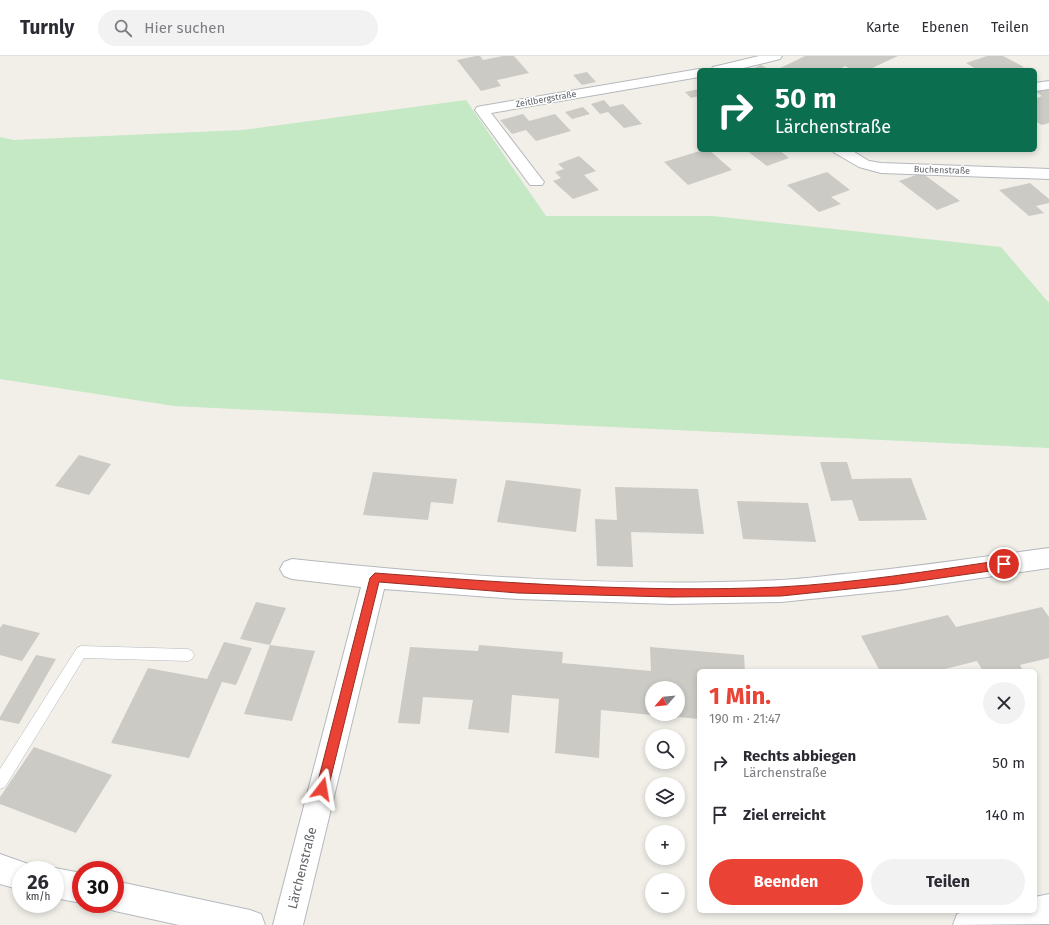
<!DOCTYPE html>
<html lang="de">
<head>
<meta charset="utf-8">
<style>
  :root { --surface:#fff; --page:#f2f2f3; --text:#2b2b33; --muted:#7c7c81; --line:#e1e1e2; --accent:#ea4335 }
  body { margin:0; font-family:"Fira Sans",sans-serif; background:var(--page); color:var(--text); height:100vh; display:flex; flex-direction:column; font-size:15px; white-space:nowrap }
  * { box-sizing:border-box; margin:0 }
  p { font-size:13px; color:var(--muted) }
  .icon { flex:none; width:22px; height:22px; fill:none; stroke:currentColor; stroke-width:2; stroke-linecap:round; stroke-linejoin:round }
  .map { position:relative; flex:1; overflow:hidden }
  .details { position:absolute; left:697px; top:613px; width:340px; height:244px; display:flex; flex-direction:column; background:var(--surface); border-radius:6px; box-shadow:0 2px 6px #0003 }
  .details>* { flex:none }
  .banner { position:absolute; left:697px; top:12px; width:340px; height:84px; border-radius:6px; box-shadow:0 2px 6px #0003; background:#0b6e4f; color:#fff; overflow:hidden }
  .needle { width:26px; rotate:243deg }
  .fabs { position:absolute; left:645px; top:625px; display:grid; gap:8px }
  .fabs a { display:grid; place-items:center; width:40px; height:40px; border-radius:50%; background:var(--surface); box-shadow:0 2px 6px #0003; font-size:20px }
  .speed { position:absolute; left:12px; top:805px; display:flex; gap:8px; font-size:20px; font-weight:700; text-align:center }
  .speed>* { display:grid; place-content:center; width:52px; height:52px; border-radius:50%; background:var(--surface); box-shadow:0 2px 6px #0003; line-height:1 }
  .speed small { font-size:10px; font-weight:400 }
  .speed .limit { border:6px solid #d22; background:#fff; color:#111 }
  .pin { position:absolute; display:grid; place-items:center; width:34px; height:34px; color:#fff; margin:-17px; border:2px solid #fff; border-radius:50%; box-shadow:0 1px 4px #0007 }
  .me { position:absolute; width:44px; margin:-22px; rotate:14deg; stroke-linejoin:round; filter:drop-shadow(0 0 3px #0008) }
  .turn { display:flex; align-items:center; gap:14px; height:84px; padding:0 12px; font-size:18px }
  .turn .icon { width:52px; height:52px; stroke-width:2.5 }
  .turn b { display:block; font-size:28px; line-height:34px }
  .round { display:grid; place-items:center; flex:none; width:42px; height:42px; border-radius:21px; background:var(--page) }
  .summary { display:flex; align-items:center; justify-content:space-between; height:68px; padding:0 12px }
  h1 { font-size:24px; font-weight:700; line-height:30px; color:var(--accent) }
  .primary-button { display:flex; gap:8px; margin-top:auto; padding:8px 12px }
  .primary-button a { flex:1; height:46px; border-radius:24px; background:var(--accent); color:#fff; font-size:16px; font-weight:700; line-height:46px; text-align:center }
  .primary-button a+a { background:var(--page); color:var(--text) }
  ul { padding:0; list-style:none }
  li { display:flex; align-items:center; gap:12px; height:52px; padding:0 12px }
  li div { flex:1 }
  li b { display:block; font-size:15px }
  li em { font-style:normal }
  header { display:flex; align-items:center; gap:24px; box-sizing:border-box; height:56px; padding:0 20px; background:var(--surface); border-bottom:1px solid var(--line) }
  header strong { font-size:19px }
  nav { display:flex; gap:22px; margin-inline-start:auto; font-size:14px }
  .search { width:280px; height:36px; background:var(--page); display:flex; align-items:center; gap:10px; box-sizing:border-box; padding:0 14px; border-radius:22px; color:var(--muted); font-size:15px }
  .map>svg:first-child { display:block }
</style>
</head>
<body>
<header>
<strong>Turnly</strong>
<div class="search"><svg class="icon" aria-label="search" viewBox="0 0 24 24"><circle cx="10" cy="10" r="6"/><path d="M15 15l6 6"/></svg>Hier suchen</div>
<nav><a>Karte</a><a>Ebenen</a><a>Teilen</a></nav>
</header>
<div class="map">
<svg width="1049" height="869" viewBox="0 0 1049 869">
  <rect width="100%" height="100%" fill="#f1efe8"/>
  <path fill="#c5e8c5" d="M466 44 546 160H712L1001 191 1049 247V392L174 350 0 323V81L14 84 242 74Z"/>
  <path fill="#cccac5" d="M476 0H480L483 4 503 0H514L529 17 497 24 501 30 481 35 457 4Z
    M805 0H898L868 14H852L845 10 838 14H776Z
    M987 0H1003L1024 11 1015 14H978L966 7Z
    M761 9 770 14H750Z
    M587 16 596 26 582 29 573 19Z
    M1049 30V67L1042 69 1035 65V43L1042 40 1035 35Z
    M699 33V40L691 42 685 36Z
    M604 44 610 51 623 48 642 68 624 72 608 56 600 58 591 48Z
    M583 51 590 58 572 63 565 56Z
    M523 58 529 65 555 58 571 75 536 85 526 74 512 78 500 64Z
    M703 94H709L732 114 688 129 664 106Z
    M746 94H779L789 102 767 110Z
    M579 100 596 115 584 119 599 134 573 143 553 125 561 122 555 116 564 113 558 108Z
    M827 116 850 134 831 141 841 148 819 156 787 129Z
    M922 117 960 145 937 154 899 125Z
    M1030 127 1049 143V147L1036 150 1044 157 1029 160 999 134Z
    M79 399 111 408 89 439 55 430Z
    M820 406H847L852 423 911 422 927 464 859 465 852 444 831 445Z
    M373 416 457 423 453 448 431 446 428 464 363 459Z
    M506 424 581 433 576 476 497 466Z
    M615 431 698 433 704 478 631 476 633 511 597 510 595 463 617 464Z
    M737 445 808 447 816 486 743 483Z
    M256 546 286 552 270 589 240 583Z
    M1042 551 1049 561V602L1020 609 1023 615H983L977 605 937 615H880L861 580 948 559 956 571Z
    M3 568 40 577 22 605 0 599V572Z
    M224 586 252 592 236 629 222 626 189 702 111 687 148 612 207 623Z
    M270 589 315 595 292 665 244 658Z
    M479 589 563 596 562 607 651 615 650 591 744 599 745 615H699V663L656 659 678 658V632H652V659L601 654 599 702 555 697 559 643 512 639 509 677 468 673 473 644 423 641 420 668 398 667 410 591 478 595Z
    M36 599 56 603 19 668 0 664V661Z
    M34 691 112 719 76 777 0 748V741Z"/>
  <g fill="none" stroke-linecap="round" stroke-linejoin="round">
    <g stroke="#b5b8bc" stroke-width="1">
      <path id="service" d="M81 590 188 593 192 595 194 599 192 603 188 605 84 602 5 731 0 733V713L77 592Z"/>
    </g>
    <g stroke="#b5b8bc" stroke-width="2">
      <path id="minor" d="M759 0H782L780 3 735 14H711L713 11Z
        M699 13 703 14H699V21L491 57 544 126 542 129H530L475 54 477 51 482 50Z
        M1049 25V33L1035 35V27Z
        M832 94H851L869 105 881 107 1049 113V123L881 117 859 111 835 97Z
        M1049 492V512L898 534 781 546 671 548 518 543 384 533 303 869H273L361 531 292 523 284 520 280 513 284 506 292 503C452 520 619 532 780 524 801 523 823 520 844 518 913 511 981 501 1049 492Z"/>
    </g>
    <g stroke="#b6babf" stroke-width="2">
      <path id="secondary" d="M0 798 31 809 34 814H21V834L0 828Z
        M55 812 81 817V847L55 842V814H50Z
        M115 825 250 854 261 858 265 869H179L115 855 104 851 103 848H115Z
        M1049 838V868L953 869 957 858 965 855H1035V841Z"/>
    </g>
    <use href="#service" fill="#fff" fill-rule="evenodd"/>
    <use href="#minor" fill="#fff" fill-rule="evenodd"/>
    <use href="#secondary" fill="#fff" fill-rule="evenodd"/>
  </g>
  <path fill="#ea4335" stroke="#982c22" d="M1004 504 1009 508 1004 513 898 528 781 540 671 541 518 537 379 526 328 733 326 737 322 739 318 737 316 733 370 522 375 517C509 527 645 537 780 531 855 527 930 515 1004 504Z"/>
  <g text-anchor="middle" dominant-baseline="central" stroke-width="3" stroke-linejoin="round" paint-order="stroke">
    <g font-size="9" fill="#5f6368" stroke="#fff">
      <text transform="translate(546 43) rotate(-10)">Zeitlbergstraße</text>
      <text transform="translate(942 114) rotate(2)">Buchenstraße</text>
    </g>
    <g font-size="13" fill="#5f6368" stroke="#fff">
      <text transform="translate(302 812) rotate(-76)">Lärchenstraße</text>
    </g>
  </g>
</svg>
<div class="fabs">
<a><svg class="needle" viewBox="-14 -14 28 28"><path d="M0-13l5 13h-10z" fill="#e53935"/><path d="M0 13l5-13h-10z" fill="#7c7c81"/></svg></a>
<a><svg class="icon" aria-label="search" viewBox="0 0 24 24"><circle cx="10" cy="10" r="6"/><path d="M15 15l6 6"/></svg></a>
<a><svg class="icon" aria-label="layers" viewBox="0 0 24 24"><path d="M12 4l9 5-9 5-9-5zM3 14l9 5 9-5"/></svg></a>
<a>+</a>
<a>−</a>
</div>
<div class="speed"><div>26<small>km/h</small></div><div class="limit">30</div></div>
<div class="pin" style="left:1004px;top:508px;background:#d93025"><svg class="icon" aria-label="arrive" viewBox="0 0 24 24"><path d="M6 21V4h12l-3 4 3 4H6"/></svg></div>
<svg class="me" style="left:322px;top:733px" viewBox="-20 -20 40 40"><path d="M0-17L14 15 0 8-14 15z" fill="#ea4335" stroke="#fff" stroke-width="4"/></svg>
<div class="banner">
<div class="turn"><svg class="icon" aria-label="right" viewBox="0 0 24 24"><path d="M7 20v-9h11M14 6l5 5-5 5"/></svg><div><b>50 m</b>Lärchenstraße</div></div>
</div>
<section class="details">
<div class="summary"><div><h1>1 Min.</h1><p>190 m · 21:47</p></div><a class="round"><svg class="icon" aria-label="close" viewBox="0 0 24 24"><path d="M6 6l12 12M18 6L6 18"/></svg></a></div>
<ul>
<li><svg class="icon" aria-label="right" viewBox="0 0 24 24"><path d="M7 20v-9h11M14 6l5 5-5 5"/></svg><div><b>Rechts abbiegen</b><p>Lärchenstraße</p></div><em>50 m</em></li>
<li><svg class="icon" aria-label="arrive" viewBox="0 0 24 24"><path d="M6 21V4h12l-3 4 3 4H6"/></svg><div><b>Ziel erreicht</b></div><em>140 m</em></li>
</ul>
<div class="primary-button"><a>Beenden</a><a>Teilen</a></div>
</section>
</div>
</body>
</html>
